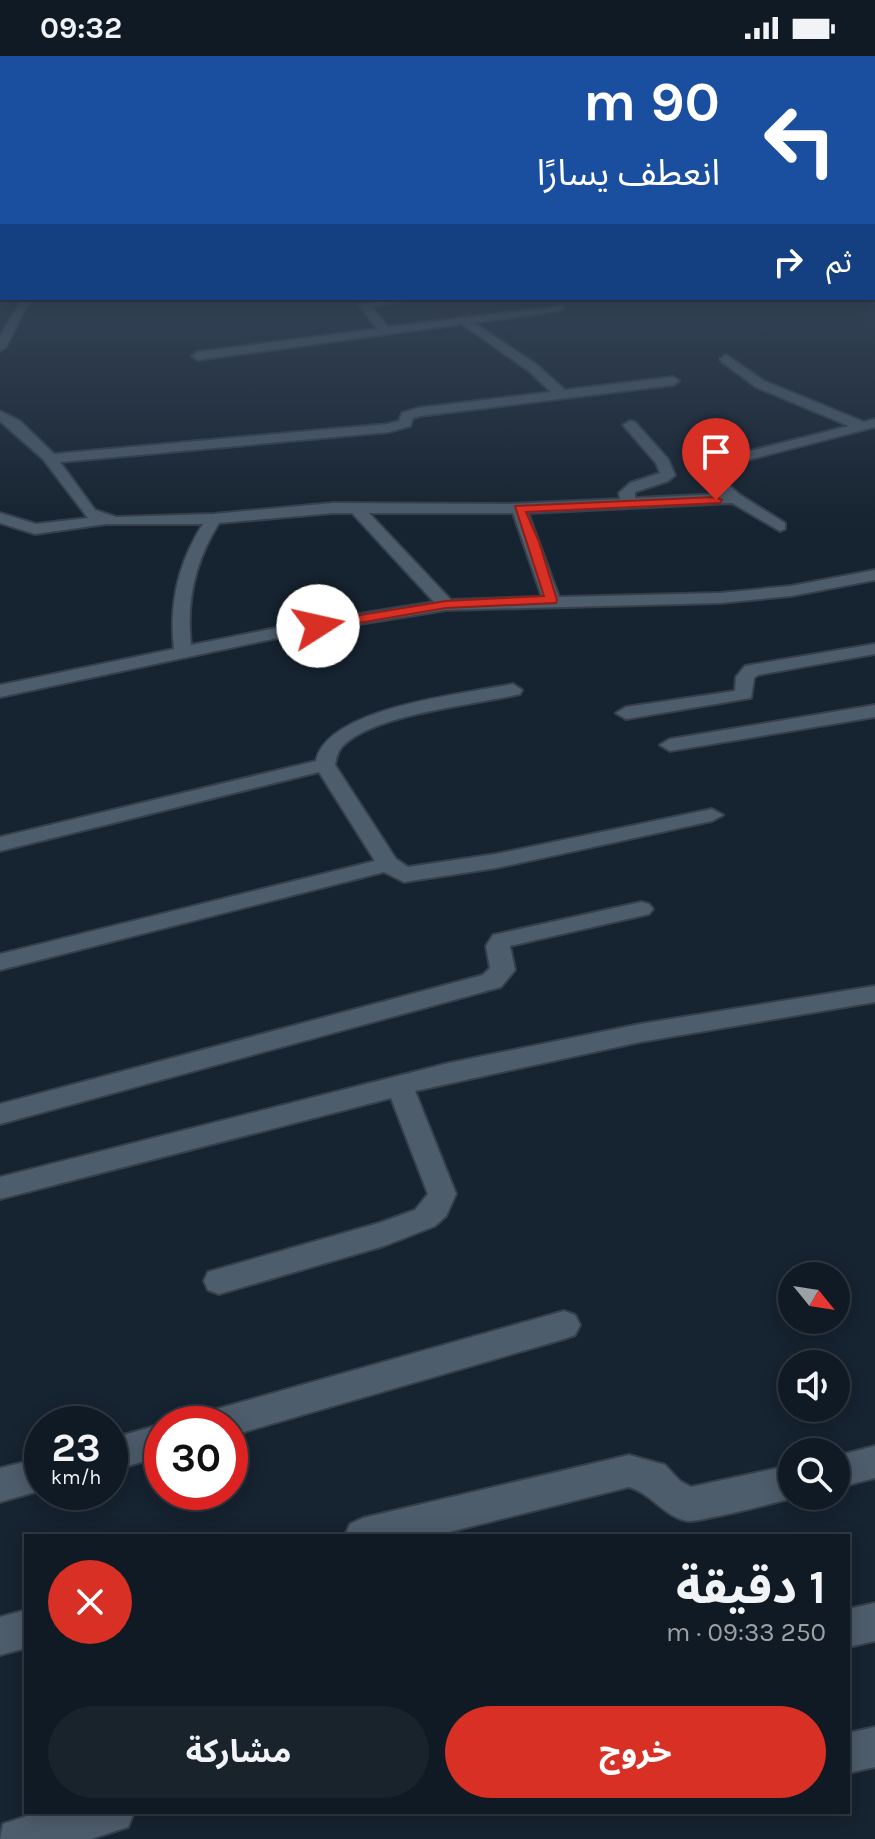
<!DOCTYPE html>
<html lang="ar">
<head>
<meta charset="utf-8">
<style>
  :root { --surface:#101a24; --page:#19232c; --text:#f1f3f6; --muted:#9ca1a6; --line:#303841; --accent:#d93025 }
  body { margin:0; font-family:Karla,"Noto Sans Arabic",sans-serif; background:var(--page); color:var(--text); direction:rtl; height:100vh; display:flex; flex-direction:column; font-size:30px; white-space:nowrap }
  * { box-sizing:border-box; margin:0 }
  p { font-size:26px; color:var(--muted) }
  .icon { flex:none; width:44px; height:44px; fill:none; stroke:currentColor; stroke-width:2; stroke-linecap:round; stroke-linejoin:round }
  .map { position:relative; flex:1; overflow:hidden; direction:ltr }
  .sheet { position:absolute; left:24px; top:1478px; width:826px; height:280px; display:flex; flex-direction:column; background:var(--surface); border-radius:0px; box-shadow:0 4px 20px #0003,0 0 0 2px var(--line); direction:rtl }
  .sheet>* { flex:none }
  .guide { position:absolute; left:0px; top:0px; width:876px; height:244px; box-shadow:0 4px 20px #0003,0 0 0 2px var(--line); direction:rtl; background:#1a4fa0; color:#fff; overflow:hidden }
  .needle { width:52px; rotate:120deg }
  .fabs { position:absolute; left:778px; top:1206px; display:grid; gap:16px }
  .fabs a { display:grid; place-items:center; width:72px; height:72px; border-radius:50%; background:var(--surface); box-shadow:0 4px 20px #0003,0 0 0 2px var(--line); font-size:40px }
  .speed { position:absolute; left:24px; top:1350px; display:flex; gap:16px; font-size:40px; font-weight:700; text-align:center }
  .speed>* { display:grid; place-content:center; width:104px; height:104px; border-radius:50%; background:var(--surface); box-shadow:0 4px 20px #0003,0 0 0 2px var(--line); line-height:1 }
  .speed small { font-size:20px; font-weight:400 }
  .speed .limit { border:12px solid #d22; background:#fff; color:#111 }
  .pin { position:absolute; display:grid; place-items:center; width:68px; height:68px; color:#fff; margin:-82px -34px; border-radius:50% 50% 50% 0; rotate:-45deg; box-shadow:0 0 8px #0007 }
  .pin .icon { rotate:45deg }
  .me { position:absolute; width:88px; margin:-44px; rotate:80deg; stroke-linejoin:round; filter:drop-shadow(0 0 6px #0008) }
  .turn { display:flex; align-items:center; gap:28px; height:168px; padding:0 24px; font-size:36px }
  .turn .icon { width:104px; height:104px; stroke-width:2.5 }
  .turn b { display:block; font-size:56px; line-height:68px }
  .then { display:flex; align-items:center; height:76px; padding:0 24px; background:#0003; gap:16px; font-size:30px }
  .round { display:grid; place-items:center; flex:none; width:84px; height:84px; border-radius:42px; background:var(--page) }
  .summary { display:flex; align-items:center; justify-content:space-between; height:136px; padding:0 24px }
  h1 { font-size:48px; font-weight:700; line-height:60px }
  .primary-button { display:flex; gap:16px; margin-top:auto; padding:16px 24px }
  .primary-button a { flex:1; height:92px; border-radius:48px; background:var(--accent); color:#fff; font-size:32px; font-weight:700; line-height:92px; text-align:center }
  .primary-button a+a { background:var(--page); color:var(--text) }
  .status { display:flex; justify-content:space-between; align-items:center; height:56px; padding:0 40px; background:var(--surface); direction:ltr }
  .status svg { height:22px; fill:currentColor }
  .map>svg:first-child { display:block }
</style>
</head>
<body>
<div class="status"><b>09:32</b><svg viewBox="0 0 49 12"><path d="M0 12V9h3v3zM5 12V6h3v6zM10 12V3h3v9zM15 12V0h3v12zM26 1h20v11H26zM47 4h2v5h-2z"/></svg></div>
<div class="map">
<svg width="875" height="1783" viewBox="0 0 875 1783">
  <rect width="100%" height="100%" fill="#162330"/>
  <g fill="none" stroke-linecap="round" stroke-linejoin="round">
    <g stroke="#36404b" stroke-width="4">
      <path id="minor" d="M0 223H2V229H0Z
        M391 242H419L372 251 388 271 563 250 565 252 559 255 474 267 537 309 565 334 673 321 679 325 673 329 420 360 413 362 410 370 389 376 60 406 95 454 116 461 214 458 333 447 509 448 620 443 619 437 630 427 660 417 656 407 623 369 630 365 635 366 668 403 675 419 668 425 635 436V442L722 438 702 420 706 410 726 401 849 370 756 331 722 306 720 303 726 299 764 325 864 366 875 363V371L736 407 718 415 717 419 740 439 785 467V473L780 475 732 447 528 457 559 541 720 537 791 530 875 514V524L791 540 720 547 446 554 291 579 0 641V629L174 593C169 548 178 507 203 468H106L35 478 0 467V457L36 468 88 462 43 403 0 365V355L20 365 54 398 388 368 399 365 402 357 418 352 551 336 529 315 462 268 198 304 192 300 198 296 377 273 359 249ZM333 457H352L434 546 291 569 191 589C186 545 195 505 219 467ZM369 457H513L542 541 451 544Z
        M875 588V598L758 619 754 622 751 642 626 663 616 657 626 651 735 635 736 621 745 610Z
        M513 628 522 634 520 638C476 649 370 658 341 692 337 697 336 703 335 709L396 803 408 811 496 798 712 753 723 759 712 765 496 812 404 826 384 816 0 914V898L375 805 319 716 0 795V781L316 705C327 651 466 638 513 628Z
        M875 649V661L670 695 660 689 670 683Z
        M641 846 649 848 653 853 649 858 510 890 515 914 501 931 0 1068V1048L483 919 490 912 486 890 493 879Z
        M875 930V946L640 986 415 1035 456 1138 446 1160 435 1170 384 1190 219 1238 208 1234 204 1225 208 1216 379 1167 415 1154 428 1138 391 1042 0 1143V1121L449 1007 640 968Z
        M564 1255 575 1259 580 1269 575 1279 564 1283 230 1380V1368H200L205 1357 217 1353Z
        M162 1368V1400L110 1415V1383Z
        M875 1390V1422L836 1432V1400Z
        M629 1399 665 1409 680 1425 691 1431 792 1409V1440H798C785 1445 698 1466 688 1465 664 1461 651 1437 629 1431L433 1480H345L350 1468 363 1462Z
        M42 1402V1434L0 1446V1412Z
        M875 1547V1585L848 1591V1553Z
        M26 1554V1592L0 1599V1561Z
        M875 1671V1711L848 1717V1677Z
        M39 1756H134L128 1771 91 1783H0L3 1768Z"/>
    </g>
    <g stroke="#36404b" stroke-width="4">
      <path id="tertiary" d="M23 242H34L25 253 6 291 0 295V280Z"/>
    </g>
    <use href="#minor" fill="#4e5d6c" fill-rule="evenodd"/>
    <use href="#tertiary" fill="#4e5d6c" fill-rule="evenodd"/>
  </g>
  <linearGradient id="sky" x2="0" y2="1"><stop stop-color="#0c131a"/><stop offset="0.47" stop-color="#364559"/><stop offset="1" stop-color="#364559" stop-opacity="0"/></linearGradient>
  <rect width="875" height="472" fill="url(#sky)"/>
  <path fill="#d93025" stroke="#8d1f18" stroke-width="2" d="M716 441 722 444 720 447 526 456 539 486 557 544 556 547 446 552 318 574 311 570 318 566 446 545 544 540 515 450Z"/>
</svg>
<div class="fabs">
<a><svg class="needle" viewBox="-14 -14 28 28"><path d="M0-13l5 13h-10z" fill="#e53935"/><path d="M0 13l5-13h-10z" fill="#9ca1a6"/></svg></a>
<a><svg class="icon" aria-label="sound" viewBox="0 0 24 24"><path d="M4 9h4l5-4v14l-5-4H4zM17 9q2 3 0 6"/></svg></a>
<a><svg class="icon" aria-label="search" viewBox="0 0 24 24"><circle cx="10" cy="10" r="6"/><path d="M15 15l6 6"/></svg></a>
</div>
<div class="speed"><div>23<small>km/h</small></div><div class="limit">30</div></div>
<div class="pin" style="left:716px;top:444px;background:#d93025"><svg class="icon" aria-label="arrive" viewBox="0 0 24 24"><path d="M6 21V4h12l-3 4 3 4H6"/></svg></div>
<svg class="me" style="left:318px;top:570px" viewBox="-20 -20 40 40"><circle r="19" fill="#fff"/><path d="M0-13L10 11 0 6-10 11z" fill="#d93025"/></svg>
<div class="guide">
<div class="turn"><svg class="icon" aria-label="left" viewBox="0 0 24 24"><path d="M17 20v-9H6M10 6l-5 5 5 5"/></svg><div><b>90 m</b>انعطف يسارًا</div></div>
<div class="then">ثم<svg class="icon" aria-label="right" viewBox="0 0 24 24"><path d="M7 20v-9h11M14 6l5 5-5 5"/></svg></div>
</div>
<section class="sheet">
<div class="summary"><div><h1>1 دقيقة</h1><p>250 m · 09:33</p></div><a class="round" style="background:#d93025;color:#fff"><svg class="icon" aria-label="close" viewBox="0 0 24 24"><path d="M6 6l12 12M18 6L6 18"/></svg></a></div>
<div class="primary-button"><a>خروج</a><a>مشاركة</a></div>
</section>
</div>
</body>
</html>
